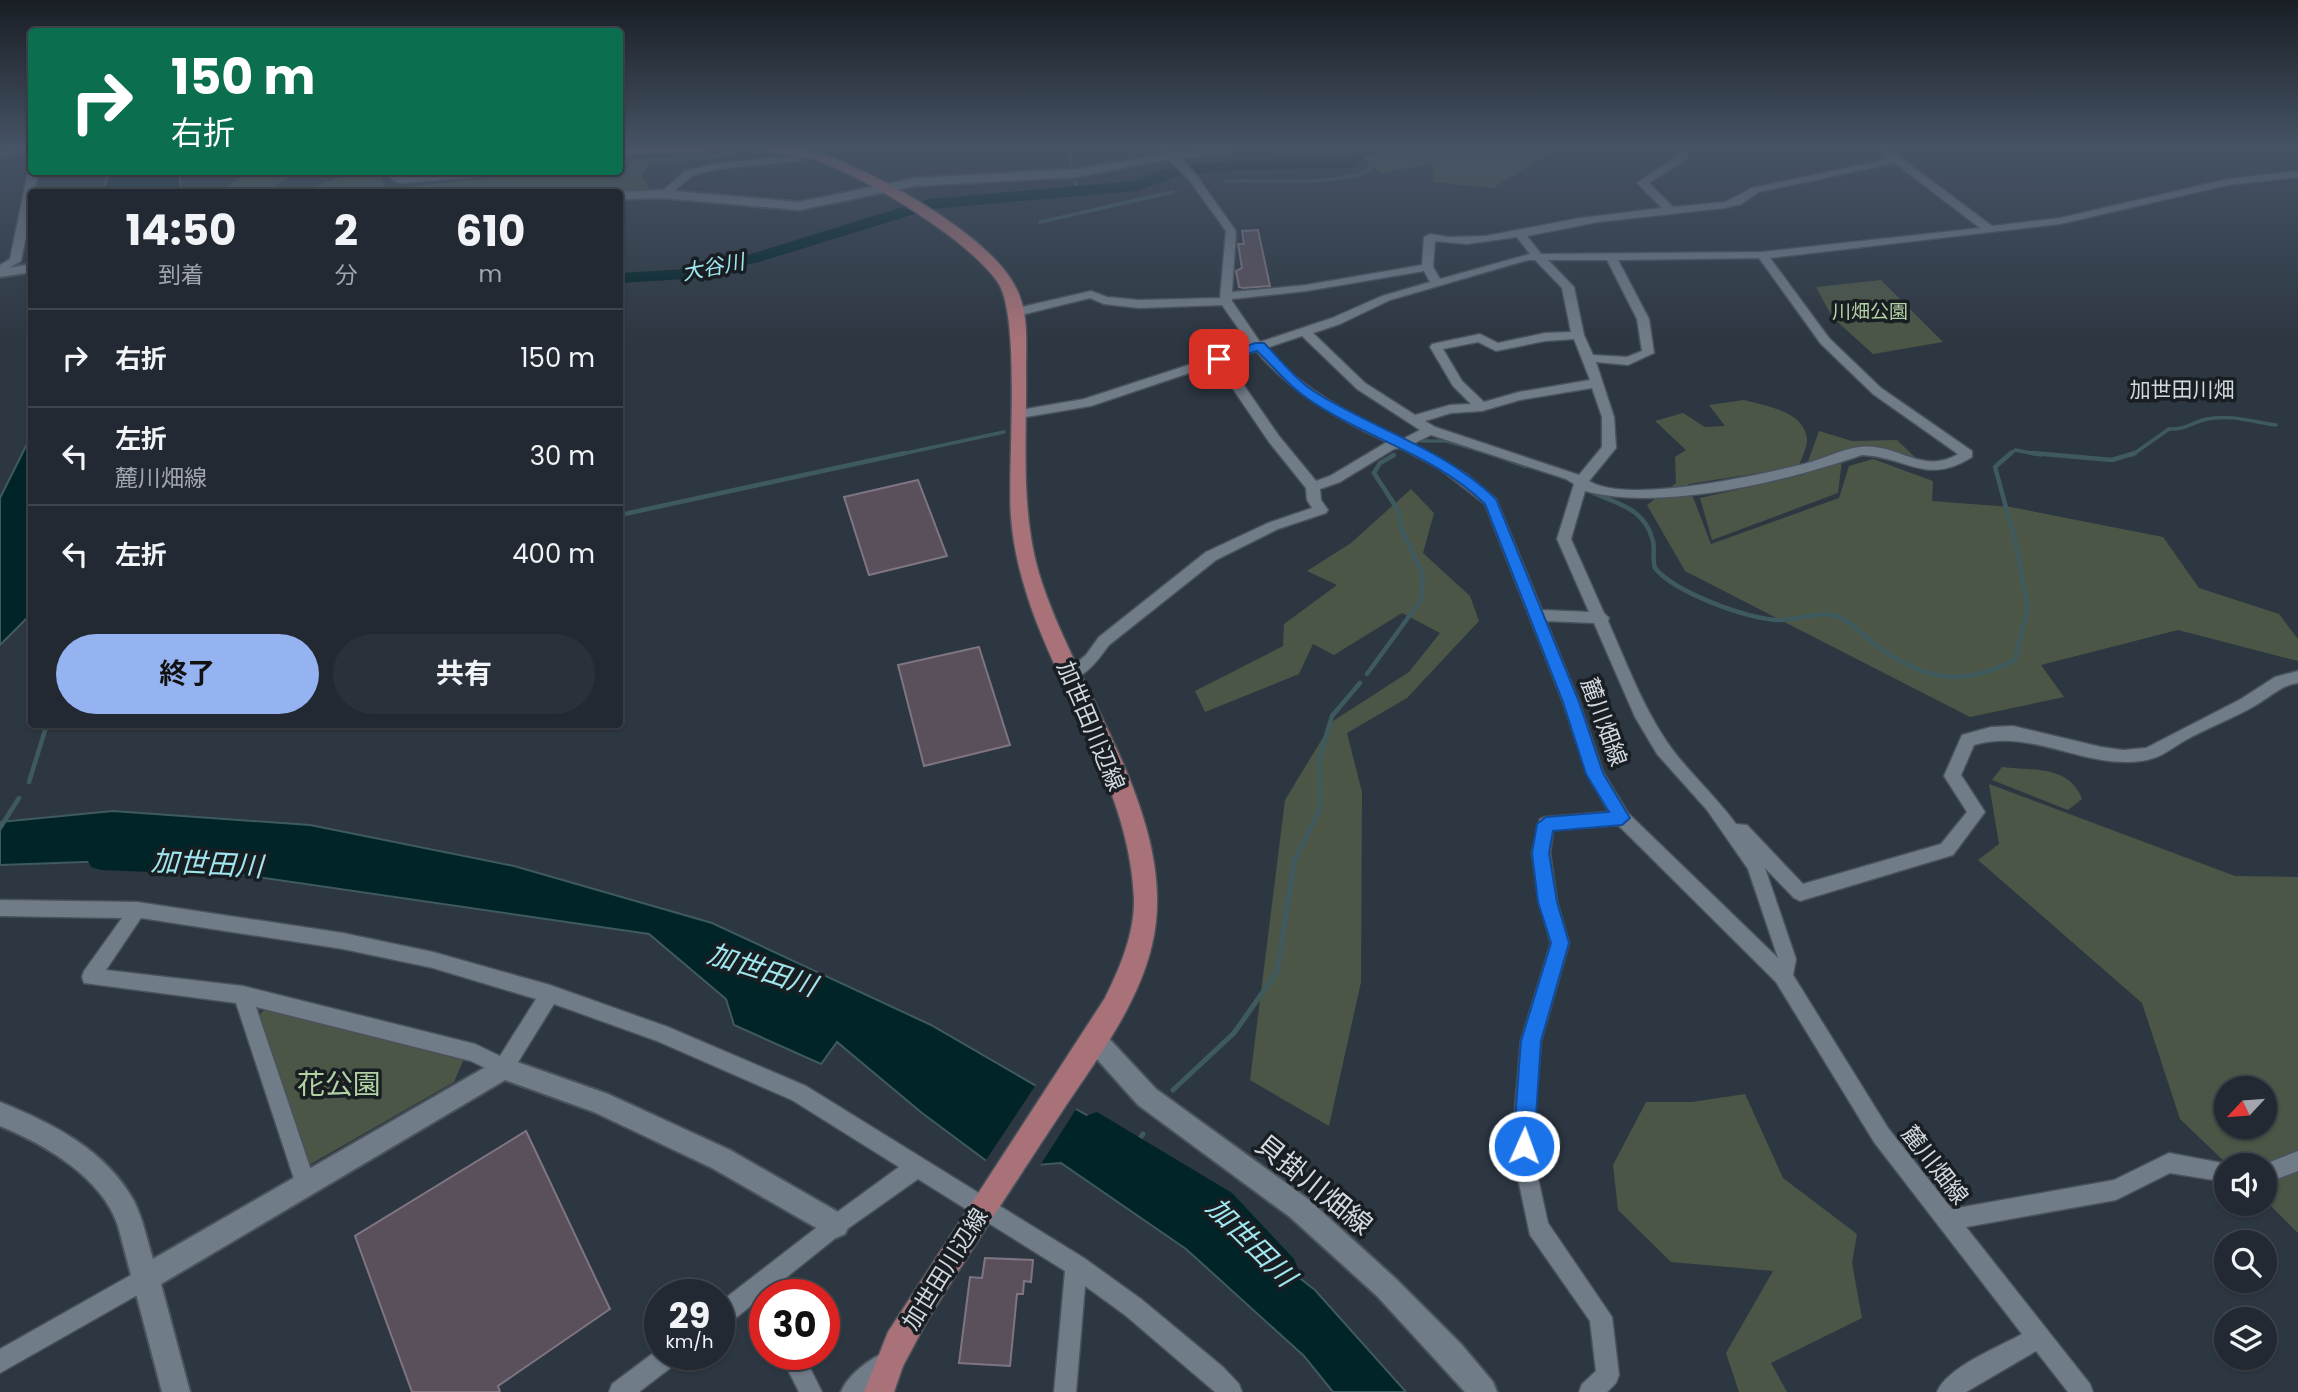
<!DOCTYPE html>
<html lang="ja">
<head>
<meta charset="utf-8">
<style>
  :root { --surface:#222932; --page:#2a313a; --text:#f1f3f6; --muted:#a2a6ac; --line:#3f454d; --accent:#95b2f1 }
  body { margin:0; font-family:Poppins,"Noto Sans JP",sans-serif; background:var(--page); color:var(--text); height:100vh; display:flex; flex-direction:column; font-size:26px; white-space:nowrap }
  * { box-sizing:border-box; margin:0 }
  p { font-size:23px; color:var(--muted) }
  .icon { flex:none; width:38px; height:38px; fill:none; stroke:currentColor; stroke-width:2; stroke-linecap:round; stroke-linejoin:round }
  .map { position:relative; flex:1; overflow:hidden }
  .panel { position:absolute; left:28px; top:189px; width:595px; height:539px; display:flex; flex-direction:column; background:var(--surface); border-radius:7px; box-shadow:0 2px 5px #0004,0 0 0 2px var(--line) }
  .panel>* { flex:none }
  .banner { position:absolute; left:28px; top:28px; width:595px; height:147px; border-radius:7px; box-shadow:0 2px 5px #0004,0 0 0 2px var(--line); background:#0b6e4f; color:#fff; overflow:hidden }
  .needle { width:46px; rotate:244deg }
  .controls { position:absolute; left:2214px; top:1076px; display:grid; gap:14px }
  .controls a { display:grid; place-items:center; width:63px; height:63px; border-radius:50%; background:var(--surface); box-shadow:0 2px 5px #0004,0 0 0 2px var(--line); font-size:35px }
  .speed { position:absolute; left:644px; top:1279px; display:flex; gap:14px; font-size:35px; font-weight:700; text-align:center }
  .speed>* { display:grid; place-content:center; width:91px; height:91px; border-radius:50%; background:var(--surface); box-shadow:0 2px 5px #0004,0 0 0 2px var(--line); line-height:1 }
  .speed small { font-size:18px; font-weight:400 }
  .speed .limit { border:10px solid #d22; background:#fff; color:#111 }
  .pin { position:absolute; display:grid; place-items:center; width:60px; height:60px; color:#fff; margin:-30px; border-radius:14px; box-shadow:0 4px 10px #0006 }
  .me { position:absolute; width:77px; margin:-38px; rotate:2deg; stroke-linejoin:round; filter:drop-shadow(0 0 5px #0008) }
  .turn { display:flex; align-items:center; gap:24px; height:147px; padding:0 28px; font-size:32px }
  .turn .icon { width:91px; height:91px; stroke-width:2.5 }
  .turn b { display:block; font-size:49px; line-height:60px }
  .eta { display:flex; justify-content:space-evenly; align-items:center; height:119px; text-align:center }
  .eta b { font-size:42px; font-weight:700; line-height:49px }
  .cta { display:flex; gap:14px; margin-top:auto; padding:14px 28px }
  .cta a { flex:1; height:80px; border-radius:42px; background:var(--accent); color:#111; font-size:28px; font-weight:700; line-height:80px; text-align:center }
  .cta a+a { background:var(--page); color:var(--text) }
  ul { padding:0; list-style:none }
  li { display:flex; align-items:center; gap:21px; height:98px; padding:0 28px; border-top:2px solid var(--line) }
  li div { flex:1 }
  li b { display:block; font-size:26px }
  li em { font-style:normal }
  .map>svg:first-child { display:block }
</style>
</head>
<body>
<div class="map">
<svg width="2298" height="1392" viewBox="0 0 2298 1392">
  <rect width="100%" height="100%" fill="#2d3742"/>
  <path fill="#4b5646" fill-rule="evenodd" d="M1348 146H1560L1493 188 1433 182V163L1381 173Z
    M735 153 734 156 650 164 641 175 650 189 607 192H311L315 187 353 172H379L384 184 380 190 538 172 575 176 620 172 624 171 636 158Z
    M245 172H296L265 192H222Z
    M1881 280 1943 342 1873 354 1832 317 1816 287Z
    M1744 400C1765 406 1806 411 1807 440 1807 448 1801 460 1798 467L1688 484 1711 544 1839 498 1849 466 1873 459 1933 481 1932 501 2011 507 2163 537 2199 588 2279 614 2298 639V661L2178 630 2041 665 2064 697 1970 717 1685 571 1647 505 1676 483 1675 457 1686 450 1655 421 1683 413 1705 427 1725 426 1709 405Z
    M1819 431 1852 441 1897 440 1919 461 1865 445 1843 452 1838 493 1712 540 1700 498 1803 475Z
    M1411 489 1434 513 1423 553 1470 596 1479 621 1407 698 1347 733 1362 792 1361 982 1329 1126 1250 1080 1285 800 1333 721 1409 672 1440 633 1402 613 1334 655 1313 644 1299 674 1205 712 1195 691 1283 646 1284 624 1337 585 1307 571 1351 543Z
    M2002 767C2034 771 2069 765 2082 799L2068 810 1992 780Z
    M1989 784 2235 876 2298 877V1233L2265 1200 2264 1166 2228 1165 2180 1119 2142 1003 1978 860 1999 844ZM2226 1088H2264V1127H2226Z
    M264 1010 464 1059 454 1082 309 1165 258 1016Z
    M1745 1094 1783 1178 1857 1234 1852 1263 1862 1318 1771 1363 1787 1392H1739L1726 1353 1773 1271 1671 1262 1618 1210 1613 1165 1646 1102H1692Z"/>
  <path fill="#002428" stroke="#3f5a5f" stroke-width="2" d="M110 172H178L182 192H102Z
    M31 436V614L0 645V498Z
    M113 811 310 825 514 866 712 923 931 1025 1095 1120 1315 1290 1406 1392H1333L1304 1356 1186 1249 1061 1163 996 1168 922 1113 837 1042 821 1064 734 1025 726 999 649 934 140 860 0 865V822Z"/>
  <path fill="#2d3742" d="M1037 1083 1078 1106 1038 1169 994 1171 984 1163Z"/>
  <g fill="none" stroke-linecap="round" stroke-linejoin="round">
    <path stroke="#3f5a5f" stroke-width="3.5" d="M1071 165 1070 155 1079 146
      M1226 181C1274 179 1324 187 1370 171L1369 150
      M1075 182 1079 192
      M1040 222 1173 192
      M1421 441H1447L1494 455
      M897 455 1004 432
      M2009 455 2015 450 2041 455
      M2132 455 2169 429C2185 430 2193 422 2207 419 2229 414 2254 422 2276 425"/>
    <path stroke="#3f5a5f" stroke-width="4.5" d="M1489 453 1525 466
      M2032 453 2112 460 2135 453
      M1585 489C1612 503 1644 505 1653 541 1655 550 1652 559 1655 568 1674 592 1751 621 1781 620 1799 620 1823 610 1839 617 1851 622 1863 635 1873 643 1922 680 1960 688 2015 660L2028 608 2015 540 1995 467 2011 453
      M620 515 905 453
      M1367 674 1421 600 1423 575 1402 530 1398 510 1374 473 1380 463 1394 455
      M29 782 47 724
      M0 828 19 798
      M1295 860 1320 809 1319 759 1332 716 1360 683"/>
    <path stroke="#3f5a5f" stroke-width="5" d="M1173 1090 1234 1033 1277 972 1295 858
      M1133 1148 1143 1134"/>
    <path fill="#002428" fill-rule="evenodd" d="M1366 146H1385L1350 168 1240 170 1178 176 1137 191 931 209 759 262 686 279 620 283V273L686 269 754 253 929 199 1134 181 1175 166 1240 160 1346 158Z
      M101 848 176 849 186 853 190 861 186 869 176 873 101 870 91 867 87 859 91 851Z
      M1097 1112 1232 1193 1294 1259 1299 1271 1294 1283 1282 1288 1270 1283 1208 1217 1086 1138 1081 1127 1086 1116Z"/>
  </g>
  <path fill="#5a505c" stroke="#7f7582" stroke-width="2" d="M1258 230 1270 286 1243 288 1239 287 1236 271 1242 268 1238 244H1244L1242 231Z
    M918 480 947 556 869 575 844 497Z
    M979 647 1010 745 924 766 898 665Z
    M526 1131 610 1309 498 1386 500 1392H412L355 1236Z
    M985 1258 1033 1260 1031 1282 1024 1281 1023 1294H1017L1010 1366 959 1363 970 1277 982 1278Z"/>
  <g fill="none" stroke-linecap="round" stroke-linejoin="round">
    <g stroke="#4a525b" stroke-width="3">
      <path id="minor" d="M18 146H32V149L0 157V151Z
        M802 146H815L805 153 801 161 718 169 693 175 668 196 659 194 685 171 718 163 793 156Z
        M1150 146H1163L1177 155 1168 157Z
        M1671 146H1681L1689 157 1649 183 1673 207 1725 202 1752 188 1888 159 1873 146H1885L1992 226 2060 218 2228 179 2298 171V177L2228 185 2060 224 1770 258 1829 338 1881 388 1972 451V457C1926 486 1908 457 1862 455 1787 481 1662 512 1585 491L1571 539 1604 613 1609 618 1608 621C1626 662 1642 705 1667 742 1687 771 1715 795 1736 824L1747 825 1803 884 1941 844 1967 812 1944 776 1962 735 1991 727 2013 726 2101 747 2123 750 2146 748 2241 699 2275 677 2298 671V683C2282 685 2270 697 2256 705 2233 719 2208 727 2184 741 2172 748 2162 757 2147 760 2087 772 2034 727 1974 745L1961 775 1985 812 1953 855 1800 901 1794 898 1765 868 1796 959 1793 975 1888 1128 1952 1209 2114 1180 2169 1153 2233 1165 2226 1166V1182L2170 1173 2116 1200 1966 1227 2090 1384 2093 1392H2068L2036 1351 1966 1392H1937C1947 1367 1999 1347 2022 1334L1874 1142 1776 982 1618 825 1553 830 1550 853 1557 902 1569 943 1541 1041 1533 1132 1534 1160 1548 1223 1612 1317 1619 1375 1616 1383 1607 1392H1579L1582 1384 1596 1371 1590 1321 1530 1235 1514 1160 1513 1132 1521 1041 1551 943 1539 902 1532 853 1540 819 1546 817 1609 812 1587 774 1563 702 1485 504 1440 469 1400 448 1394 449 1340 482 1320 489 1321 500 1328 510 1326 513 1278 529 1216 560 1109 645C1099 659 1087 675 1070 681L1062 675 1086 655 1099 637 1206 552 1268 523 1312 508 1307 500 1306 488 1269 442 1216 364 1091 406 1020 418 1014 414 1020 410 1084 399 1250 345 1222 305 1139 308 1104 304 1090 298 1017 316 1013 315V309L1091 291 1107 297 1139 300 1220 298 1226 231 1190 181 1195 178 1199 179 1236 231 1232 292 1306 285 1422 265 1424 237 1430 234 1449 237 1486 236 1580 218 1662 208 1637 183 1678 156ZM1895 163 1980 228 1762 252 1541 254 1527 236 1598 222 1725 208 1741 204 1759 192ZM1517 237 1530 254 1440 279 1433 267 1435 241 1467 244ZM1759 258 1821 344 1873 394 1958 454C1922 476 1897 442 1860 447 1842 449 1823 459 1804 464 1758 475 1629 505 1589 481L1616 448 1614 417 1596 362 1628 365 1654 353 1649 319 1618 260ZM1528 260H1535L1562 288 1571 332 1545 333 1498 343 1480 334 1432 344 1430 347 1453 386 1471 404 1450 405 1415 415 1365 383 1313 333 1340 324 1390 300ZM1548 260H1607L1637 319 1642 351 1627 357 1593 355 1584 335 1574 287ZM1424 271 1430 282 1382 296 1332 318 1260 342 1232 301V299L1306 291ZM1302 336 1357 389 1420 430 1403 439C1352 415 1303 391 1266 348ZM1574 339 1590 380 1519 392 1484 402 1462 381 1443 349 1478 342 1496 351 1545 341ZM1256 351C1292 393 1338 419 1387 442L1330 476 1316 481 1279 436 1227 361ZM1592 388 1602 417V447L1579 475 1435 427 1425 421 1451 413 1482 411 1520 400ZM1431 435 1566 479 1574 484 1557 539 1589 612 1542 610 1496 499 1466 474 1413 444ZM1546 621 1594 623 1635 717 1657 754 1707 810 1748 869 1778 958 1628 813 1603 772 1579 702Z
        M32 169V172H38L34 192H32V206L21 261 0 273V265L10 259 28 172Z
        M392 172H402V177L467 172H505L500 175 400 183 391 179Z
        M0 900 137 902 343 933 433 952 550 985 668 1027 806 1086 1084 1258 1141 1299 1223 1367 1239 1384 1242 1392H1215L1125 1315 1085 1286 1076 1392H1054L1065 1271 918 1179 843 1232 727 1325 719 1328V1303L829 1218 899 1167 792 1100 657 1041 554 1004 510 1075 503 1077 471 1061 256 1007 316 1185 313 1192 306 1195 299 1192 296 1185 236 1003 84 983 82 977 84 971 122 918 0 916ZM141 918 343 949 433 968 536 999 500 1056 475 1044 243 986 106 970Z
        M2298 1151V1171L2264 1184V1166H2260Z
        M147 1266 155 1269 158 1277 155 1285 0 1373V1349Z
        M660 1348V1354H681L678 1362 639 1392H609L612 1384Z
        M780 1354H803L822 1392H799Z"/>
    </g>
    <g stroke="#4a525b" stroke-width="4">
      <path id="tertiary" d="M1214 146H1251L1245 150 1181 158 1201 181 1195 185 1169 159 1076 177 915 186 799 210 664 198 620 199V192H615L664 190 799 202 915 178 1076 169Z
        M32 264V272L0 277V269Z
        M1095 1029 1103 1032 1156 1089 1308 1199 1395 1278 1462 1345 1493 1382 1497 1392H1465L1377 1296 1290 1217 1138 1105 1087 1048 1083 1040 1087 1032Z
        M503 1057 608 1094 730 1150 845 1216 849 1225 845 1234 836 1238 827 1234 712 1168 594 1112 505 1080 161 1284 190 1392H162L118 1226C102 1177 44 1144 0 1126V1102C52 1123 106 1150 134 1201 143 1219 147 1240 153 1259Z
        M886 1352 896 1356 900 1366 896 1376 877 1392H841C848 1375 869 1359 886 1352Z"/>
    </g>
    <g stroke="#4a525b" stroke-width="3">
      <path id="primary" d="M795 146C855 159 987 231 1015 286 1029 311 1026 341 1026 368 1027 434 1020 505 1038 570 1072 687 1182 819 1152 945 1138 1005 1097 1059 1063 1110 1017 1180 971 1250 927 1321L903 1366 894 1392H864L888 1332 1105 998C1120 968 1135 933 1134 898 1128 761 1021 652 1011 517 1007 466 1022 315 997 281 964 236 865 177 813 159 794 153 766 156 751 147L745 150 620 155V147Z"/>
    </g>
    <use href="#minor" fill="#717c89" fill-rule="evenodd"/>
    <use href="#tertiary" fill="#717c89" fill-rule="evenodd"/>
    <use href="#primary" fill="#a87278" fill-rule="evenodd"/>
  </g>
  <linearGradient id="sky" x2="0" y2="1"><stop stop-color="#191e24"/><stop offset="0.43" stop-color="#465365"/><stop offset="1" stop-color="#465365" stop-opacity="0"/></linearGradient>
  <rect width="2298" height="341" fill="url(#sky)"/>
  <path fill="#1a73e8" stroke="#114b97" stroke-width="2" d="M1255 343H1264C1280 359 1296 380 1315 392 1375 430 1444 448 1496 499L1579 702 1603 773 1630 818 1622 825 1553 831 1549 853 1557 902 1569 943 1541 1041 1534 1146 1531 1153 1524 1156 1516 1153 1513 1146 1521 1041 1551 943 1538 902 1532 853 1537 824 1546 817 1609 812 1586 774 1563 702 1485 504C1433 453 1362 438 1304 396 1287 384 1272 365 1257 351L1219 363 1212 359Z"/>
  <g text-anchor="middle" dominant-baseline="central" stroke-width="7" stroke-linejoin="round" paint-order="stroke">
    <g font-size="19" fill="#b2d2a4" stroke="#191e23">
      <text x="1870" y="311">川畑公園</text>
    </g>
    <g font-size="21" font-style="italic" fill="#9fe6ee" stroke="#191e23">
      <text transform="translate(713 267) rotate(-11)">大谷川</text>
    </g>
    <g font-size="21" fill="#d2d8df" stroke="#191e23">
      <text x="2182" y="389">加世田川畑</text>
    </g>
    <g font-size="23" fill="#d2d8df" stroke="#191e23">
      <text transform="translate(1604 722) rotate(70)">麓川畑線</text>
      <text transform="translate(1091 726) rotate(67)">加世田川辺線</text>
      <text transform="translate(1935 1165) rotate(52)">麓川畑線</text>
      <text transform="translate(945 1269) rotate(-58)">加世田川辺線</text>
    </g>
    <g font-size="28" font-style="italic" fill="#9fe6ee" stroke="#191e23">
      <text transform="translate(207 864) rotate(3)">加世田川</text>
      <text transform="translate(762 970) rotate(18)">加世田川</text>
      <text transform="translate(1251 1242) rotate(45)">加世田川</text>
    </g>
    <g font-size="28" fill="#b2d2a4" stroke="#191e23">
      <text x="339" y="1084">花公園</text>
    </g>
    <g font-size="28" fill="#d2d8df" stroke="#191e23">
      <text transform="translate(1314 1185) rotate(39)">貝掛川畑線</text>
    </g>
  </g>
</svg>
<div class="controls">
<a><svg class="needle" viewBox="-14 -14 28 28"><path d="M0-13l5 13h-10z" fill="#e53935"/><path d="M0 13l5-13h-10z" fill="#a2a6ac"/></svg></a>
<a><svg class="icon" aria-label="sound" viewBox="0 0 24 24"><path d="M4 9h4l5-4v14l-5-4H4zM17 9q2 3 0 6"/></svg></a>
<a><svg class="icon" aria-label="search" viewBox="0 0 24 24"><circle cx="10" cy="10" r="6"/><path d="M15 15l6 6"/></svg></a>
<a><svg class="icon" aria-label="layers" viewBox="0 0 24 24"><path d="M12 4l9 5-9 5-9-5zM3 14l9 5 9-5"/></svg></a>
</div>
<div class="speed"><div>29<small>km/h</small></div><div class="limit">30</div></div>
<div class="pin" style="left:1219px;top:359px;background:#d93025"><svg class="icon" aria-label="arrive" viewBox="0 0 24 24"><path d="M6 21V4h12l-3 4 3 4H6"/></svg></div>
<svg class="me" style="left:1524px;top:1146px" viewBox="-20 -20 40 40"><circle r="17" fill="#1a73e8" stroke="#fff" stroke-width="3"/><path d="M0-11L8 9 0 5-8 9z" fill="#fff"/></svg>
<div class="banner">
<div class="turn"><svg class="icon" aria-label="right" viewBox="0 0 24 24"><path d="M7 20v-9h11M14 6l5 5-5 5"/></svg><div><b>150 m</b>右折</div></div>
</div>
<section class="panel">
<div class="eta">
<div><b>14:50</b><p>到着</p></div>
<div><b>2</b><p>分</p></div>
<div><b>610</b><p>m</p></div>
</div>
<ul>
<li><svg class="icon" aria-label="right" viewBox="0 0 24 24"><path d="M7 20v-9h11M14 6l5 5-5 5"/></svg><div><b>右折</b></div><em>150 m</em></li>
<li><svg class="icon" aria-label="left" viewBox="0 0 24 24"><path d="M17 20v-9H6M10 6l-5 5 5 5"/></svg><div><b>左折</b><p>麓川畑線</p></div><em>30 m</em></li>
<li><svg class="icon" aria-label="left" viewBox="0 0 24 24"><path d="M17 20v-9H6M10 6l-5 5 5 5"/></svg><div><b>左折</b></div><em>400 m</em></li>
</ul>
<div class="cta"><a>終了</a><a>共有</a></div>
</section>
</div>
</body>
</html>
